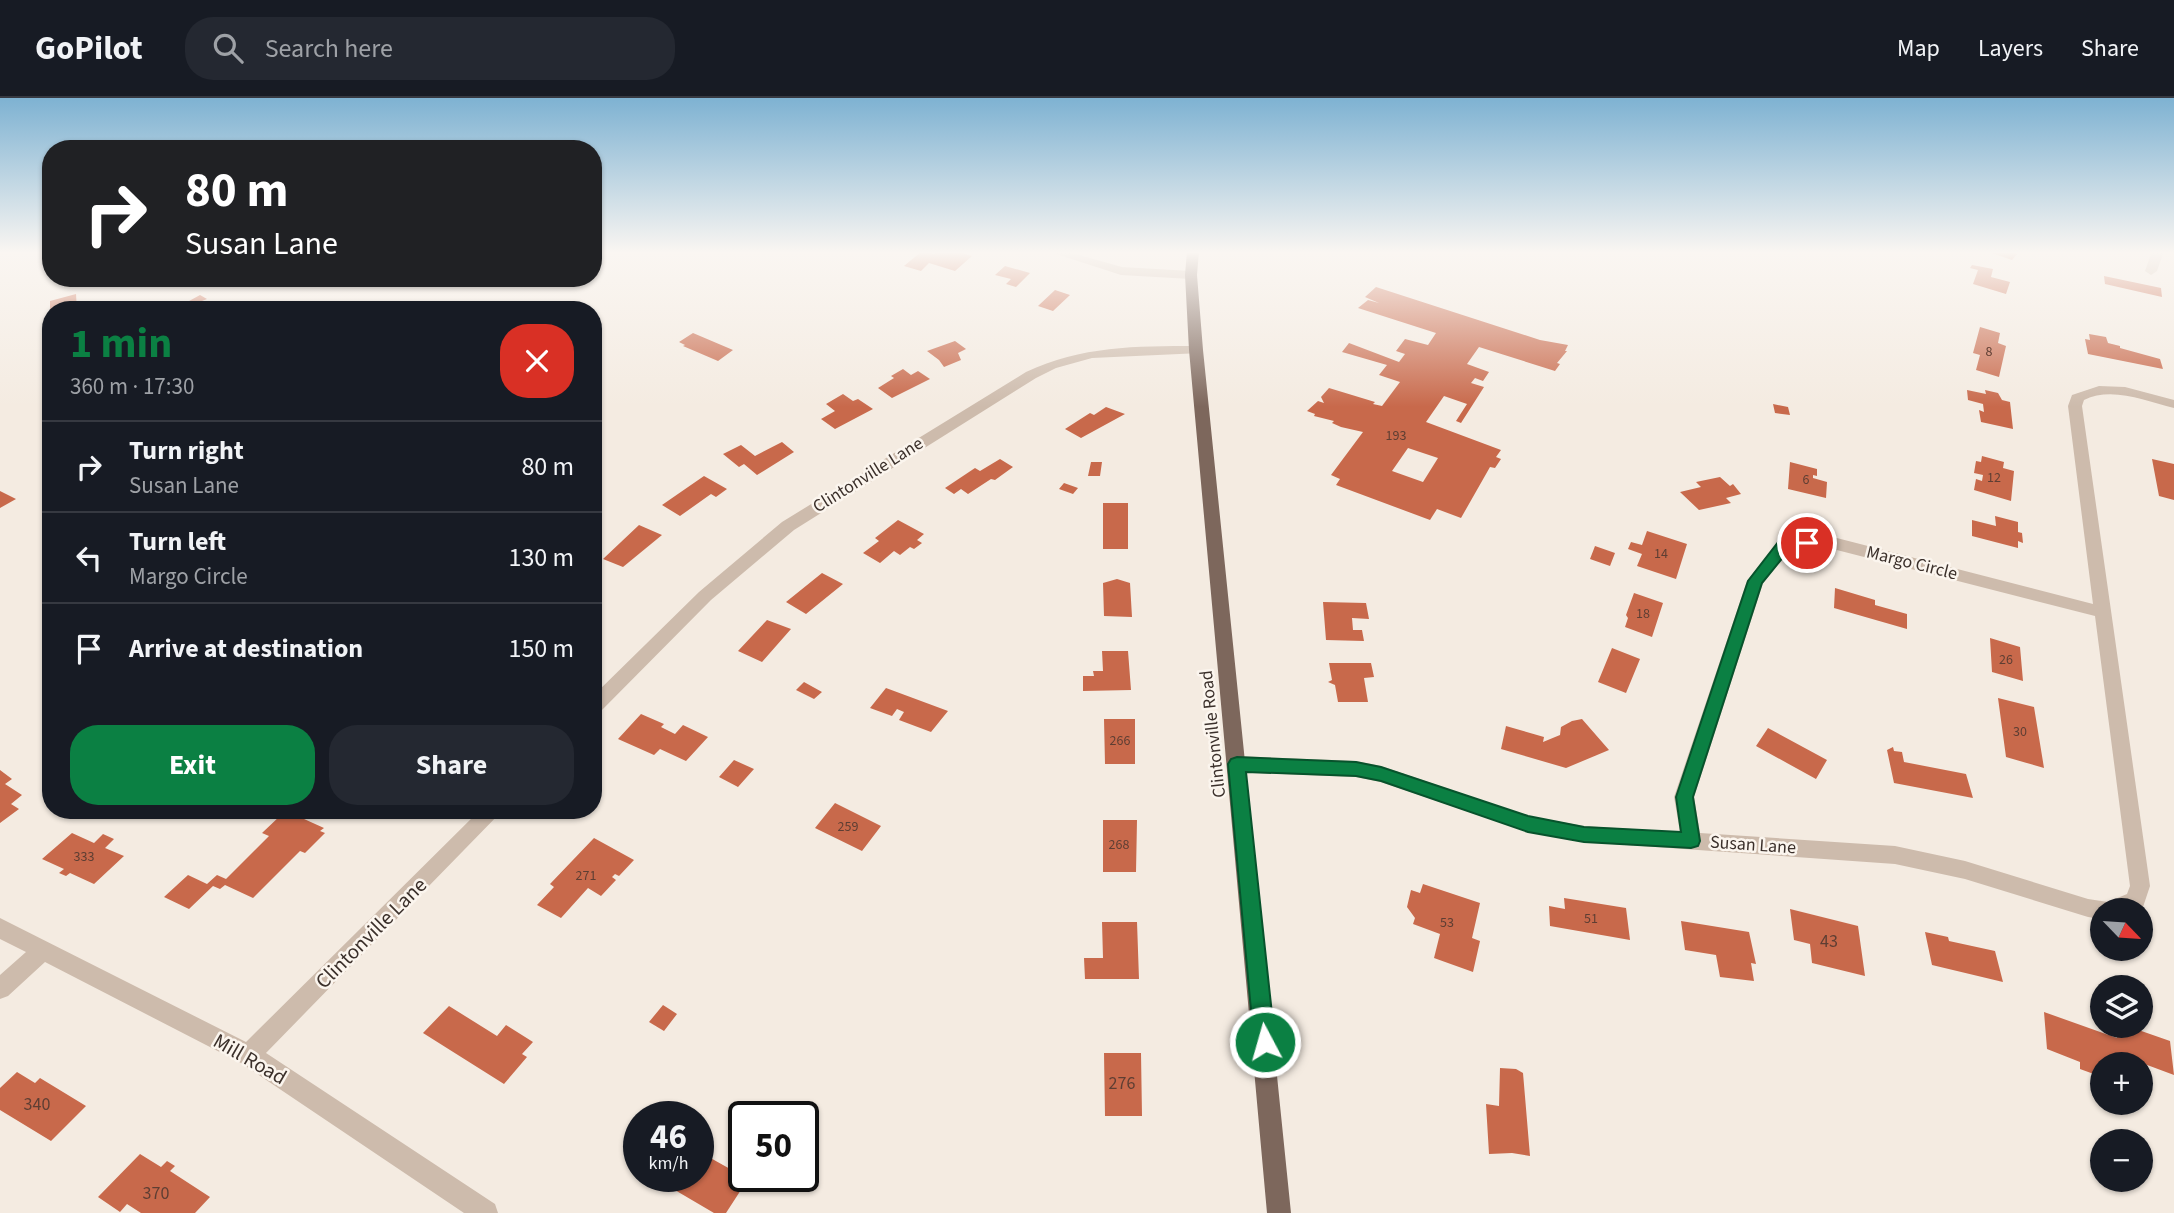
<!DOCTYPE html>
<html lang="en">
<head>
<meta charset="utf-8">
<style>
  :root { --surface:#171b24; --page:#242831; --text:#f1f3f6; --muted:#9ea1a6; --line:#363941; --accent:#0b8043 }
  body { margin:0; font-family:"Source Sans 3",sans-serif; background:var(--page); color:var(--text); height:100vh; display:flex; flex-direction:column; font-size:26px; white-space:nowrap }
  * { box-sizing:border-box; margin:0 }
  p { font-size:23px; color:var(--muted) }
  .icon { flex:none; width:38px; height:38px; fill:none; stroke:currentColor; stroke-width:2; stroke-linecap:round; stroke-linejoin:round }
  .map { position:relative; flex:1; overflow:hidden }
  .drawer { position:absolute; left:42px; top:203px; width:560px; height:518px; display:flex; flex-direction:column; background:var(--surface); border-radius:28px; box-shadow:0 2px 5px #0004 }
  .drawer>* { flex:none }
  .banner { position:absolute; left:42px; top:42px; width:560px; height:147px; border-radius:28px; box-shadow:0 2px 5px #0004; background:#202124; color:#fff; overflow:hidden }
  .needle { width:46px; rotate:115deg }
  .buttons { position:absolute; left:2090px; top:800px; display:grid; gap:14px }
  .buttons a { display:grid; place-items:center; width:63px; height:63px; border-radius:50%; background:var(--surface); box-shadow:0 2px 5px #0004; font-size:35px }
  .speed { position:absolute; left:623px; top:1003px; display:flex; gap:14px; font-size:35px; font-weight:700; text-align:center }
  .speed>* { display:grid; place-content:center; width:91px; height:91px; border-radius:50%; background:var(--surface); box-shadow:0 2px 5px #0004; line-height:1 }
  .speed small { font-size:18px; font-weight:400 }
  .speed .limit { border:4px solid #111; border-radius:10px; background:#fff; color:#111 }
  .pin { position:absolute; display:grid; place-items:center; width:60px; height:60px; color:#fff; margin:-30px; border:4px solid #fff; border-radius:50%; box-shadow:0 2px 7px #0007 }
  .me { position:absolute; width:77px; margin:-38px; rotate:354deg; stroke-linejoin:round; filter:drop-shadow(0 0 5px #0008) }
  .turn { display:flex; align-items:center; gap:24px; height:147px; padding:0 28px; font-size:32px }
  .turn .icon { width:91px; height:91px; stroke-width:2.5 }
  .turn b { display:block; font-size:49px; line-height:60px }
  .round { display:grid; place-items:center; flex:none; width:74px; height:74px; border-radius:28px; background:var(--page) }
  .summary { display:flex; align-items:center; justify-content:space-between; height:119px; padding:0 28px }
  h1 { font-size:42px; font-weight:700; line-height:52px; color:var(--accent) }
  .button { display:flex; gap:14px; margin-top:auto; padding:14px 28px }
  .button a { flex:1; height:80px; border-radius:28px; background:var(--accent); color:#fff; font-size:28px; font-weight:700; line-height:80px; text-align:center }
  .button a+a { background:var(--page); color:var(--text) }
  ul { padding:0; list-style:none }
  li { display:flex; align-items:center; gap:21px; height:91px; padding:0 28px; border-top:2px solid var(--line) }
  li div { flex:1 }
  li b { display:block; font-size:26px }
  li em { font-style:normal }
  header { display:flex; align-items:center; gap:42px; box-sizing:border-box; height:98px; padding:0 35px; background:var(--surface); border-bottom:2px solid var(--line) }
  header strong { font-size:33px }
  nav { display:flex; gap:38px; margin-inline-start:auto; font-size:24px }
  .search { width:490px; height:63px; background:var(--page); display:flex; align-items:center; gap:18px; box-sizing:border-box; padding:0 24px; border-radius:28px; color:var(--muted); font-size:26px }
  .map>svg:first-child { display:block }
</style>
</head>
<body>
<header>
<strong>GoPilot</strong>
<div class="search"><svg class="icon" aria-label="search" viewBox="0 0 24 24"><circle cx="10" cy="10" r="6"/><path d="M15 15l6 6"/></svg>Search here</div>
<nav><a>Map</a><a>Layers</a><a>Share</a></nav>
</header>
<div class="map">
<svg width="2174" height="1115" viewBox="0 0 2174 1115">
  <rect width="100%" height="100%" fill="#f4ebe1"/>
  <path fill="#c8694b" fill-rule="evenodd" d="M922 153 934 156 938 153H955L972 158 955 173 929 165 921 173 904 168Z
    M1986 153H2008L2017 156 2012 162Z
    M1972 167 1993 171 1991 179 2010 184 2006 196 1973 186 1978 172 1970 170Z
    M1005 168 1030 175 1016 189 1006 186 1011 181 995 177Z
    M2104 178 2161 190 2162 199 2105 186Z
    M1376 189 1540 242 1568 247 1565 253H1567L1557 265 1560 266 1555 273 1479 249 1467 266 1489 274 1483 283 1475 280 1471 285 1484 289 1461 325 1456 323 1467 306 1444 298 1426 324 1501 352 1496 359 1501 361 1495 370 1490 369 1461 420 1437 411 1430 422 1336 387 1340 381 1331 377 1363 334 1341 329 1332 325 1334 323 1314 318 1315 316 1307 313 1318 303 1324 305 1321 299 1329 290 1375 304 1373 306 1382 308 1400 284 1379 277 1387 267 1342 254 1349 245 1399 264 1405 256 1396 253 1405 241 1428 247 1436 235 1358 210 1368 202 1379 205 1365 199ZM1408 350 1438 360 1423 384 1392 373Z
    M1055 192 1070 197 1053 213 1038 208Z
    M76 196 77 212H50V203Z
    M200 197 207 201 184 210 180 208Z
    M1980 229 2000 235 1998 245 2006 248 1999 279 1976 272 1980 257 1973 255Z
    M693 235 733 252 718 263 683 248 685 247 679 244Z
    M2089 236 2106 239 2108 245 2120 248V250L2160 261 2163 271 2088 256 2085 241 2090 242Z
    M955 243 966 251 958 255 961 262 944 269 939 262 927 253Z
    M903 271 911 277 918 273 930 281 892 300 878 290 894 280 891 278Z
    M1967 292 1986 296 1985 292 1998 295 2002 302 2010 304 2013 331 1981 324 1979 312 1984 314 1983 306 1968 302Z
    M843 296 853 303 858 301 873 311 835 331 821 321 835 313 826 306Z
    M1773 306 1788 309 1790 317 1775 315Z
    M1106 309 1125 316 1081 340 1065 331 1090 315 1094 317Z
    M782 344 794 354 757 377 744 366 739 369 723 356 741 347 755 358Z
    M1982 358 2004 364 2003 370 2014 373 2011 403 1974 392 1976 381 1982 383 1983 377 1974 375 1976 363 1981 364Z
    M1000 361 1013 369 995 382 991 381 968 396 961 391 954 396 945 390 975 370 980 373Z
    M2152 361 2174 366V402L2159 398Z
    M1091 364H1102L1100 378H1088Z
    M1790 364 1817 371V378L1813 377V380L1827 384 1826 400 1788 391Z
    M704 378 727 391 716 399 711 396 680 418 662 407Z
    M1720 379 1730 388 1733 386 1741 396 1726 400 1731 405 1699 412 1680 394 1701 389 1696 384Z
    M1064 385 1078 390 1073 396 1059 391Z
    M0 393 16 401 0 410Z
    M1103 405H1128V451H1103Z
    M1995 418 2018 424V434L2022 435 2023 445 2018 443V450L1972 438V422L1996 428Z
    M898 422 924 436 917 442 922 445 914 451 910 449 900 457 894 453 880 465 863 455 879 443 875 440Z
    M639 427 662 437 623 469 603 461Z
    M1647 433 1687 446 1676 481 1637 468 1642 456 1628 451 1631 444 1642 447Z
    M1595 448 1615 455 1610 468 1590 461Z
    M822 475 843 486 806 516 786 504Z
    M1117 481 1130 485 1132 519 1104 518 1103 485Z
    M1835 490 1875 502V507L1907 516V531L1834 510Z
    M1634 495 1663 505 1652 539 1625 529 1628 520 1626 517Z
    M1323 504 1366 505 1369 521 1352 520 1353 532H1362L1364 543 1326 542Z
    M767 522 791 531 762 564 738 553Z
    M1990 540 2020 549 2023 583 1992 574Z
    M1612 550 1640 561 1626 595 1598 584Z
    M1102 553H1128L1131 592 1083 593V578H1094L1093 573H1103Z
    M1329 565H1371L1374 579 1364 580 1368 604H1338L1335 587 1328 584 1332 582Z
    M804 584 822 594 814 601 796 592Z
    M886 590 948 613 931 634 899 622 904 614 897 611 892 618 870 610Z
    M1998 600 2034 609 2044 670 2006 659Z
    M641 616 664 626 661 629 675 636 683 627 708 639 686 663 660 651 654 657 618 641Z
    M1104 621H1135V666H1105Z
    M1582 621 1609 652 1566 670 1501 651 1506 628 1544 639 1543 644 1560 637 1561 629 1572 623Z
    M1768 630 1827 662 1816 681 1756 648Z
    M1893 649 1894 653 1902 654 1904 664 1966 676 1973 700 1894 685 1887 652Z
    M734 662 754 671 738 689 719 679Z
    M0 672 12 681 5 686 22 697 11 706 19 711 0 725Z
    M835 705 881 728 862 753 815 730Z
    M293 716 324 730 320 733 325 735 305 755 300 753 253 800 225 787 220 791 213 788 189 811 164 799 188 777 207 786 217 777 226 781 269 738 262 735 281 717 289 720Z
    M1103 722H1137L1136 774H1103Z
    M72 735 94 745 103 736 114 741 105 750 124 758 94 786 70 775 66 778 59 775 64 771 42 761Z
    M594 740 634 762 619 778 615 776 612 779 616 782 601 798 588 790 561 820 537 807 554 789 550 786Z
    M1423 786 1480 805 1472 840 1480 843 1473 874 1434 860 1440 836 1413 826 1415 820 1407 809 1411 792 1420 795Z
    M1564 800 1626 810 1630 842 1550 828 1549 808 1565 811Z
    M1790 811 1858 828 1865 878 1812 865 1810 846 1794 842Z
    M1681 823 1749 834 1756 866 1751 865 1754 883 1720 879 1716 857 1685 852Z
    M1102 824H1137L1139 881H1085L1084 860H1103Z
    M1925 834 1948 839 1949 843 1995 853 2003 884 1932 867Z
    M663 907 677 916 664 933 649 924Z
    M449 908 497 938 506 927 533 944 522 956 527 959 504 986 423 935Z
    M2044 914 2117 940 2116 928H2127L2170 943 2174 977 2123 958V966H2102V979L2080 971V964L2047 951Z
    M1104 955H1141L1142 1018H1105Z
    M1500 970 1516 971 1523 975 1530 1058 1512 1055 1489 1056 1486 1006 1499 1008Z
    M17 974 35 985 40 980 86 1008 51 1043 0 1012V990Z
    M698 1053 748 1081 726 1115H714L651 1078H698Z
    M140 1056 161 1069 167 1063 175 1068 170 1073 210 1099 195 1115H141L127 1106 120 1114 98 1099Z"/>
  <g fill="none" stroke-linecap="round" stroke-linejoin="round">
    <path fill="#cdbbac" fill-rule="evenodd" d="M1047 153H1065L1122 169 1191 173 1197 177 1191 181 1121 177Z
      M2152 153H2164L2157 173 2151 177 2145 173Z
      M1196 248 1201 249V255L1092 260 1056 270 1036 280 794 432 711 502 599 615 593 617V598L699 494 782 424 1026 274C1081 248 1136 248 1196 248Z
      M2099 288 2125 289 2174 302V310C2145 303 2112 288 2084 302L2082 308 2150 788 2143 809 2138 812H2102V821L2088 819 1965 781 1895 766 1584 744 1528 734 1381 684 1356 679 1237 674 1230 671 1228 666 1230 661 1237 658 1356 663 1381 668 1528 718 1584 728 1680 734 1674 699 1747 483 1779 443 1829 438 2093 506 2068 308 2072 297ZM1829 450 2095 518 2130 788 2127 796 2108 804 2088 801 1965 763 1895 748 1700 735 1694 699 1763 485 1790 452Z
      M480 712H503L266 955 495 1106 498 1115H464L241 965 45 864 8 898 0 901V877L26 854 0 841V820L246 944Z"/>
    <path fill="#7d675c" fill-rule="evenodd" d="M1187 153H1199L1197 177 1203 252 1291 1115H1267L1189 252 1185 177Z"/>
  </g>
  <linearGradient id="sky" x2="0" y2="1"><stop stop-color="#7eb2d2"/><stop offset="0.5" stop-color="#faf6f2"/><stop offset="1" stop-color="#faf6f2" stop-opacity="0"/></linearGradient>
  <rect width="2174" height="309" fill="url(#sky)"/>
  <path fill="#0b8043" stroke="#07532c" stroke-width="2" d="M1807 440 1812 442 1814 445 1812 449 1789 452 1762 485 1693 699 1700 743 1698 748 1691 750 1584 744 1528 734 1381 683 1356 678 1246 674 1275 944 1272 951 1265 954 1257 951 1254 944 1228 666 1231 661 1237 659 1356 664 1381 669 1528 718 1584 729 1681 734 1676 699 1748 483 1779 443Z"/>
  <g text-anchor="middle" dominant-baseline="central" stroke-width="5" stroke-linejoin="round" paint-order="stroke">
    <g font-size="14" fill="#5e3e33">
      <text x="1989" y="254">8</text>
      <text x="1396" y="338">193</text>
      <text x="1994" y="380">12</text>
      <text x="1806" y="382">6</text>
      <text x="1661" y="456">14</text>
      <text x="1643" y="516">18</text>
      <text x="2006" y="562">26</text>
      <text x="2020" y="634">30</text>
      <text x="1120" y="643">266</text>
      <text x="848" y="729">259</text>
      <text x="1119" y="747">268</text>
      <text x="84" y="759">333</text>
      <text x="586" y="778">271</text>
      <text x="1591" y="821">51</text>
      <text x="1447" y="825">53</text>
    </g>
    <g font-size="18" fill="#3b302b" stroke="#fbf5ee">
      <text transform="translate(868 377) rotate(-32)">Clintonville Lane</text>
      <text transform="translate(1912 465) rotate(14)">Margo Circle</text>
      <text transform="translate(1213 636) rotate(-96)">Clintonville Road</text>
      <text transform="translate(1753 747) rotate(4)">Susan Lane</text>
    </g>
    <g font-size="18" fill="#5e3e33">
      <text x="1829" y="843">43</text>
      <text x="1122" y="985">276</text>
      <text x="37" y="1006">340</text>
      <text x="156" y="1095">370</text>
    </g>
    <g font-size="21" fill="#3b302b" stroke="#fbf5ee">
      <text transform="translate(371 835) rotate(-45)">Clintonville Lane</text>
      <text transform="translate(250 961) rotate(30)">Mill Road</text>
    </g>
  </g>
</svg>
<div class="buttons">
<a><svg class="needle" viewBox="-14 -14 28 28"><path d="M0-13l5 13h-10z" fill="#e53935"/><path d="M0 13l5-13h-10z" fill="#9ea1a6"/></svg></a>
<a><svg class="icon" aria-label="layers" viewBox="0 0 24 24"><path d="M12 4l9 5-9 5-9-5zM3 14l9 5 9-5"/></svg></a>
<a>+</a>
<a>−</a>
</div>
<div class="speed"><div>46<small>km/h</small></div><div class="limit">50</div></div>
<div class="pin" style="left:1807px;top:445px;background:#d93025"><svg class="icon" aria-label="arrive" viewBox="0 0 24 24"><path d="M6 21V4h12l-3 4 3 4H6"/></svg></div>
<svg class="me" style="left:1265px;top:944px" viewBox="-20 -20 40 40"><circle r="17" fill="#0b8043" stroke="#fff" stroke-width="3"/><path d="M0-11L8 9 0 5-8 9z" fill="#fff"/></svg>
<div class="banner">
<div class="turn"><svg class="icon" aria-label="right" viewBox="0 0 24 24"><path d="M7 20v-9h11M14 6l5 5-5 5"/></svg><div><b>80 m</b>Susan Lane</div></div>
</div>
<section class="drawer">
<div class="summary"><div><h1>1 min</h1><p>360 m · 17:30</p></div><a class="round" style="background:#d93025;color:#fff"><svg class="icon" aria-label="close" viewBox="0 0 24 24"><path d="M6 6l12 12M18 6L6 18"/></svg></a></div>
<ul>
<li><svg class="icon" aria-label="right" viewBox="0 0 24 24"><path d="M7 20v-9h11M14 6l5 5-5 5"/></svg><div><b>Turn right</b><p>Susan Lane</p></div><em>80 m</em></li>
<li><svg class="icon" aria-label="left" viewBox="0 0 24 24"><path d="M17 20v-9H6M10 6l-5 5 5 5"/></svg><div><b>Turn left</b><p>Margo Circle</p></div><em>130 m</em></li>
<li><svg class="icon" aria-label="arrive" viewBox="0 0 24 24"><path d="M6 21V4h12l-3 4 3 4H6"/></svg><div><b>Arrive at destination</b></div><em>150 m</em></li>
</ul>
<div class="button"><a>Exit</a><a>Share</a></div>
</section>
</div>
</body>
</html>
